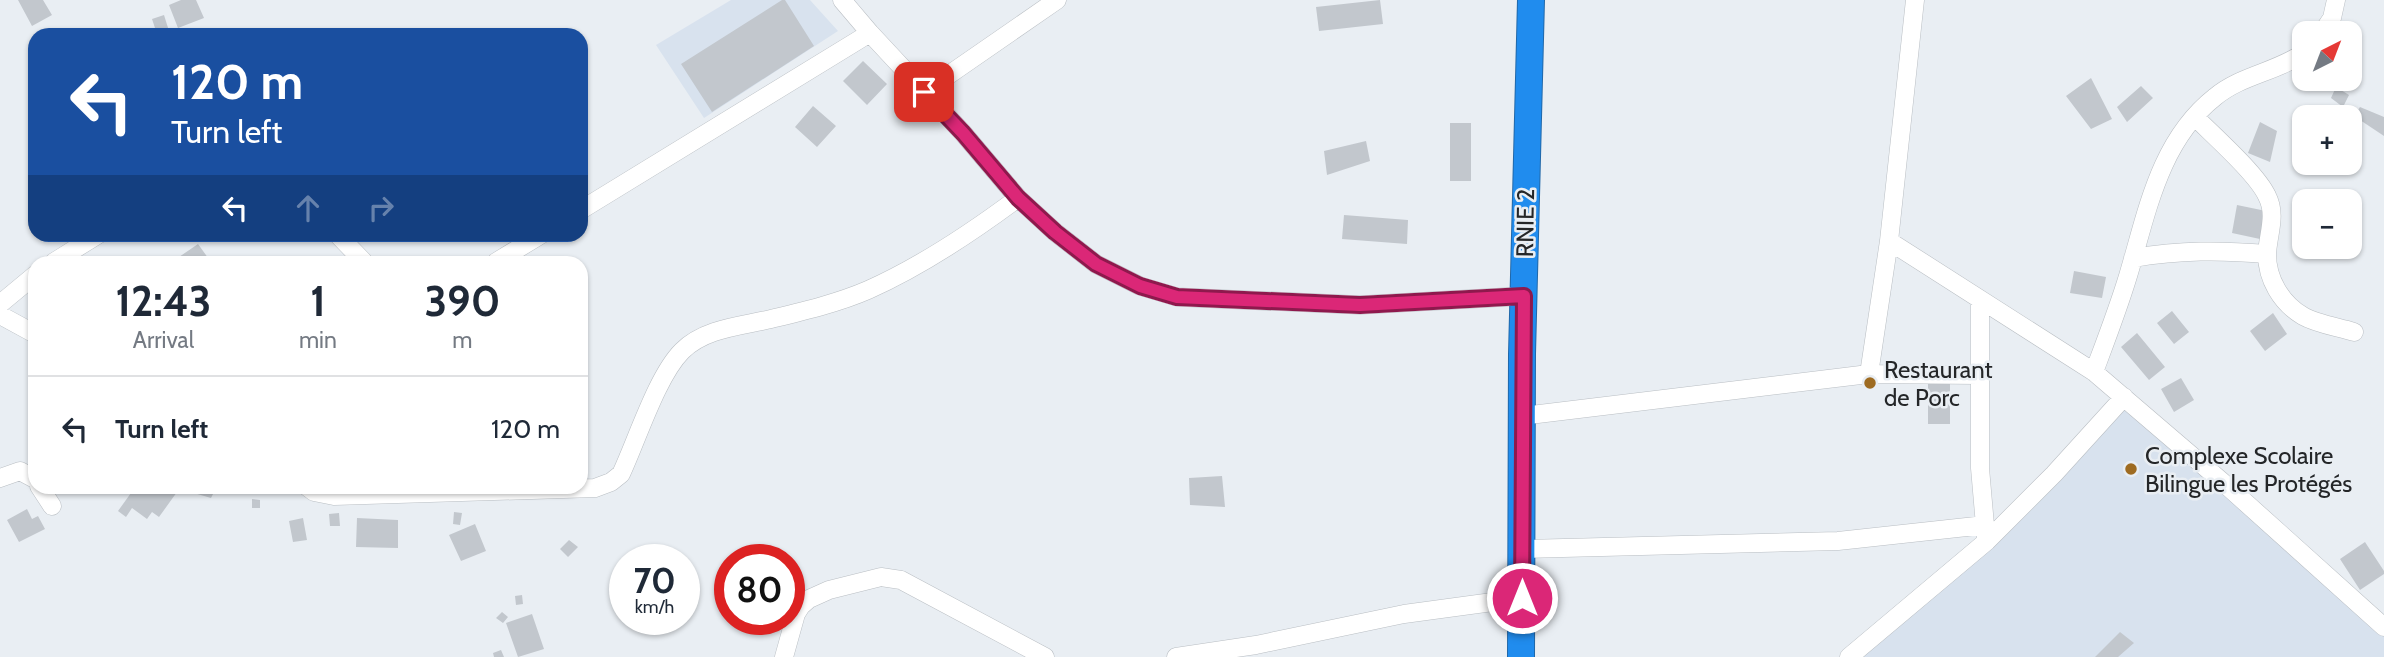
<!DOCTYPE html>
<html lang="en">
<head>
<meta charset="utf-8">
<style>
  :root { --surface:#fff; --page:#f6f6f7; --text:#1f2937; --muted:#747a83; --line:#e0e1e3 }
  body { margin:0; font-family:Cabin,sans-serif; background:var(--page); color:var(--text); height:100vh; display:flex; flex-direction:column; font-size:26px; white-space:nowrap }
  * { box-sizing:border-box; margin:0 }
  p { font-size:23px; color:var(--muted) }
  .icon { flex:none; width:38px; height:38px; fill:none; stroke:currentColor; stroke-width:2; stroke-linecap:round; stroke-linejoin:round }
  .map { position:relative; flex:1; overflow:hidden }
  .sheet { position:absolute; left:28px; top:256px; width:560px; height:238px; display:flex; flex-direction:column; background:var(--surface); border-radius:21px; box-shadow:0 2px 5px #0004 }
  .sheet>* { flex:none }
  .banner { position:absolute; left:28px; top:28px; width:560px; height:214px; border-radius:21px; box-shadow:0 2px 5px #0004; background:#1a4fa0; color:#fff; overflow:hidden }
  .needle { width:46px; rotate:42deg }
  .tools { position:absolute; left:2292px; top:21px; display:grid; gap:14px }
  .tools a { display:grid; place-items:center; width:70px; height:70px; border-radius:14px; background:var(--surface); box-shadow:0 2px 5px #0004; font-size:35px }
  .speed { position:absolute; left:609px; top:544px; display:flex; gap:14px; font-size:35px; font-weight:700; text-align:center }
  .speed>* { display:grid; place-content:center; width:91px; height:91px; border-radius:50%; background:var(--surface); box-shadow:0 2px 5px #0004; line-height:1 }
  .speed small { font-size:18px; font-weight:400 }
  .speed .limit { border:10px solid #d22; background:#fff; color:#111 }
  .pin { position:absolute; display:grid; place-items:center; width:60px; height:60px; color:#fff; margin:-30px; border-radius:14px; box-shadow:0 4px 10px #0006 }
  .me { position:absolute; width:77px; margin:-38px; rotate:0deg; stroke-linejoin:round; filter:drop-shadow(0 0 5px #0008) }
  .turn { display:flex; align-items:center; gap:24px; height:147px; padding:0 28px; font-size:32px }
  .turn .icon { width:91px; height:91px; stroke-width:2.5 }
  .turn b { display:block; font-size:49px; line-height:60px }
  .lanes { display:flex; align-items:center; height:66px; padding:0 28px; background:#0003; justify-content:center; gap:35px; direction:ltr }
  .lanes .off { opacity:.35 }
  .eta { display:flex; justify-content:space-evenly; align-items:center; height:119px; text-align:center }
  .eta b { font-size:42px; font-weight:800; line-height:49px }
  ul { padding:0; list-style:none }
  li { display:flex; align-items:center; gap:21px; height:105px; padding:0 28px; border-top:2px solid var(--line) }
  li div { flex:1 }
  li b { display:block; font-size:26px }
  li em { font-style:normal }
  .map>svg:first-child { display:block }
</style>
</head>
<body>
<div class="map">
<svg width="2384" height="657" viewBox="0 0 2384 657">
  <rect width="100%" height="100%" fill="#e9eef3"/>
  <path fill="#d8e2ee" d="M731 0H810L838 31 704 118 656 45Z
    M2124 397 2384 627V657H1845L1987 541Z"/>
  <path fill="#c2c7cd" d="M18 0H43L52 15 32 26Z
    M181 0H196L204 18 178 28 169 5Z
    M782 0H785L814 46 712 112 681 64Z
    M1380 0 1383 24 1319 31 1316 7Z
    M164 15 169 31 157 34 152 19Z
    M863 61 887 84 867 105 843 81Z
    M2091 78 2112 119 2091 129 2066 96Z
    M2141 86 2153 98 2127 122 2117 107Z
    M2336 87 2349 95 2343 107 2331 98Z
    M813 106 836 126 817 147 795 127Z
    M2360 107 2384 117V136L2354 116Z
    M2260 122 2277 131 2270 162 2248 153Z
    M1450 123H1471V181H1450Z
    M1366 141 1370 161 1327 175 1324 151Z
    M2237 205 2266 211 2260 239 2232 233Z
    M1344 215 1408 220 1407 244 1342 239Z
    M198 244 211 262H183L179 257Z
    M2074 271 2106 277 2102 298 2070 293Z
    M2172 311 2189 332 2174 344 2157 323Z
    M2273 313 2287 334 2265 351 2250 331Z
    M2137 333 2165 367 2149 380 2121 347Z
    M2181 378 2194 400 2174 412 2161 389Z
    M1928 381H1950V424H1928Z
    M1222 476 1225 507 1190 505 1189 478Z
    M95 486H108L107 491 95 490Z
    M136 486H169L177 492 159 517 152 512 147 519 132 508 126 517 118 511Z
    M189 486H217L211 498 187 491Z
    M252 499 260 500V508H252Z
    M27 509 32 519 38 516 45 529 19 542 7 520Z
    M454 512 462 513 460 525 453 524Z
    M339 513 340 526H330L329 514Z
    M303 518 307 540 293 542 289 521Z
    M357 518 398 520V548L356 547Z
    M475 524 486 551 461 561 449 535Z
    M569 540 578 547 568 557 560 549Z
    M2365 542 2384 571V574L2360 590 2340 559Z
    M522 595 523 604 516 605 515 596Z
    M502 612 508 617 503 623 496 618Z
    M532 614 544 649 518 657 506 623Z
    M2120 632 2134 643 2118 657H2095Z
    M501 650 504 657H494L493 653Z"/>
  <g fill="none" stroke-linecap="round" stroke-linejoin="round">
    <g stroke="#b9bec3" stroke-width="19">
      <path id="minor" d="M842 0 870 33 963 133 1018 198 1055 232 1096 264 1140 286 1177 297 1360 305 1524 296
        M2322 33 2332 18 2336 0
        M924 92 1057 0
        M2195 117C2214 136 2257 174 2267 196 2277 215 2268 234 2267 254 2267 279 2281 303 2303 316 2317 324 2338 327 2354 332
        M581 210 870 33
        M337 234 364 262
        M1889 241 2094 372 2226 485 2384 627
        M2133 258C2181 250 2220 250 2267 254
        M54 262 99 234
        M496 262 542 234
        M1980 300V468L1986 537
        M0 304 35 275
        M0 315 35 334
        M2094 372C2106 340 2118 309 2128 276 2147 213 2159 141 2215 97 2241 75 2277 72 2305 52
        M1869 374 1889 241 1915 0
        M1522 416 1869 374 1979 375
        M0 478 20 471 35 479
        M39 486 52 506
        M306 486 314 492 334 496 595 488 611 482 621 474C637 440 657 376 682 351 705 328 742 326 771 319 804 311 838 303 868 290 922 266 971 233 1018 198
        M1522 549 1838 541 1985 525
        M784 657 796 614 801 606 809 599 829 590 881 577 901 580 1045 657
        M1176 657 1256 645 1404 614 1522 598
        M1849 657 1987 541 2054 474 2124 397"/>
    </g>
    <g stroke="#2168a9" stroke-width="28">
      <path id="highway" d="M1521 657 1522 354 1531 0"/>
    </g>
    <use href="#minor" stroke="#fff" stroke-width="18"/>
    <use href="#highway" stroke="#208cee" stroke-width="26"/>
  </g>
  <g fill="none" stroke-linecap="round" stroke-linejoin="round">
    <g stroke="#8e194d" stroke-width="18">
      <path id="route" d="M924 92 963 133 1018 198 1055 232 1096 264 1140 286 1177 297 1360 305 1524 296 1522 598"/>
    </g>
    <use href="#route" stroke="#db2777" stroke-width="12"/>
  </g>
  <g fill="#9e6b21" stroke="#e9eef3" stroke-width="2.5">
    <circle cx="1870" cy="383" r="7"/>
    <circle cx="2131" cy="469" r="7"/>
  </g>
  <g text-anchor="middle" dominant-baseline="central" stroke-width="5" stroke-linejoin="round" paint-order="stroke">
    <g font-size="24" fill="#242628" stroke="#e9eef3">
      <text transform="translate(1525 223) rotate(-89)">RNIE 2</text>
    </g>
    <g font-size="24" fill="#242628" stroke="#e9eef3" text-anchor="start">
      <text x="1884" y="369">Restaurant<tspan x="1884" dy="28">de Porc</tspan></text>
      <text x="2145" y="455">Complexe Scolaire<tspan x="2145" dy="28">Bilingue les Protégés</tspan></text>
    </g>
  </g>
</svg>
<div class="tools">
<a><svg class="needle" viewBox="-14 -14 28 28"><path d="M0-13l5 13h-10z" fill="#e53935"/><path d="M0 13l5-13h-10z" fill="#747a83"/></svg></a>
<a>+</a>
<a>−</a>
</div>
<div class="speed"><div>70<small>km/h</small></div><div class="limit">80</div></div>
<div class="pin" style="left:924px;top:92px;background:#d93025"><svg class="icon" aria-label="arrive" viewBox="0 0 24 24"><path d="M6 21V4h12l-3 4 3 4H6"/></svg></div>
<svg class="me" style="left:1522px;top:598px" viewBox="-20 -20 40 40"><circle r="17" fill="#db2777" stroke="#fff" stroke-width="3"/><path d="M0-11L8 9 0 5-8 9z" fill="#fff"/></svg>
<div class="banner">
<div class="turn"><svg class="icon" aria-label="left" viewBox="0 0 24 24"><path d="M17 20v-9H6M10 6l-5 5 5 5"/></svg><div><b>120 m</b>Turn left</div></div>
<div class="lanes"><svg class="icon" aria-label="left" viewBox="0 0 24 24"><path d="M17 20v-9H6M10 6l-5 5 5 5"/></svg><svg class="icon off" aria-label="ahead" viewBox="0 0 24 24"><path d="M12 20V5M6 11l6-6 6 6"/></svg><svg class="icon off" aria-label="right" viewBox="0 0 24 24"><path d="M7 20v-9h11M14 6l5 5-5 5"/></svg></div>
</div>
<section class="sheet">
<div class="eta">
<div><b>12:43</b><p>Arrival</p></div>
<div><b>1</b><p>min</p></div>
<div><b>390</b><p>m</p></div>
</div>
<ul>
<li><svg class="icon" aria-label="left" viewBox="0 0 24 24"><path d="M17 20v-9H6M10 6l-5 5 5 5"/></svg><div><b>Turn left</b></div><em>120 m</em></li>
</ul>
</section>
</div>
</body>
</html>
